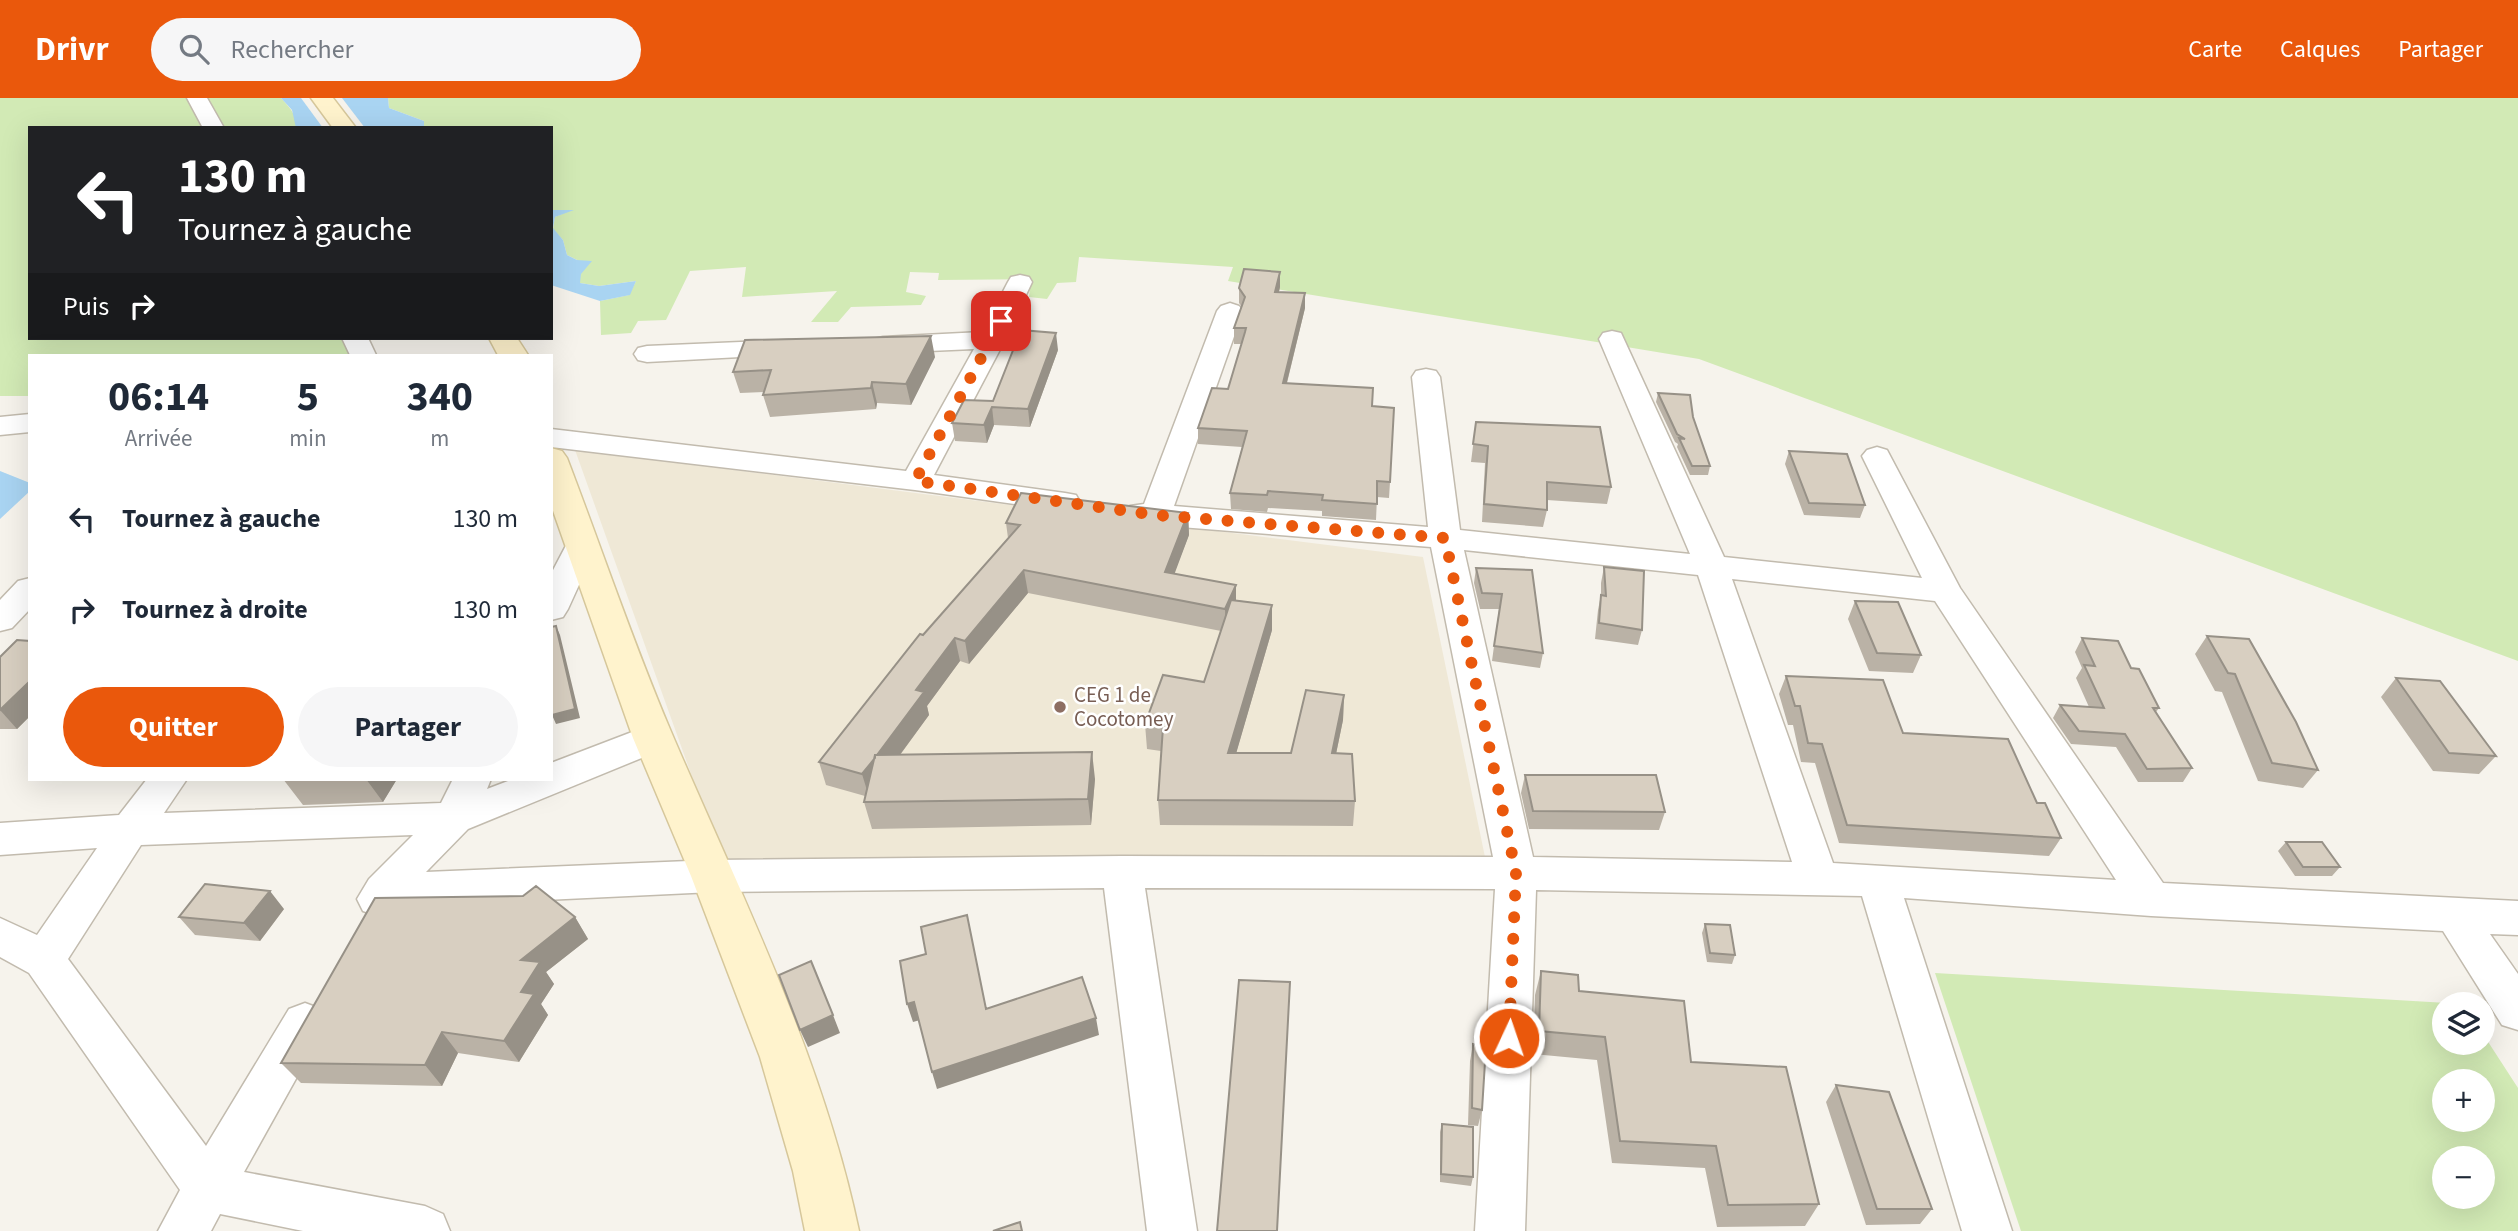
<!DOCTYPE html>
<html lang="fr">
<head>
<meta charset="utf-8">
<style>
  :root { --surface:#fff; --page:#f6f6f7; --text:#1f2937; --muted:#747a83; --accent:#ea580c }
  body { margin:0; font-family:"Source Sans 3",sans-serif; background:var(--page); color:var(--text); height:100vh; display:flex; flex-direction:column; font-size:26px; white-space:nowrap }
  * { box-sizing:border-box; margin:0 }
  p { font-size:23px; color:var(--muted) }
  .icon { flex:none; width:38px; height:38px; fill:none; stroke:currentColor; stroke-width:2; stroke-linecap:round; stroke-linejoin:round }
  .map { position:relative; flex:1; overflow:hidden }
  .panel { position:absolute; left:28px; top:256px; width:525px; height:427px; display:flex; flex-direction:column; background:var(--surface); border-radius:0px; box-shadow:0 7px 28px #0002 }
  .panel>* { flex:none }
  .hud { position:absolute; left:28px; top:28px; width:525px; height:214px; border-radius:0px; box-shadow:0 7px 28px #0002; background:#202124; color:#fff; overflow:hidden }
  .buttons { position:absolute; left:2432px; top:894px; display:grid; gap:14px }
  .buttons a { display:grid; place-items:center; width:63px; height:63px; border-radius:50%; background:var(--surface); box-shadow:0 7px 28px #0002; font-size:35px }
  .pin { position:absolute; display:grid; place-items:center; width:60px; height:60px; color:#fff; margin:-30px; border-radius:14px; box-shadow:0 4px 10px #0006 }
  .me { position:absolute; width:77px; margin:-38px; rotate:3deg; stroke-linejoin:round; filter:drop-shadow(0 0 5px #0008) }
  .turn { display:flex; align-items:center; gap:24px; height:147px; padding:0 35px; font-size:32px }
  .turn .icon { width:91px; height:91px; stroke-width:2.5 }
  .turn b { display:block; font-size:49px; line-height:60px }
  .then { display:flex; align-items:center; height:66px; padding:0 35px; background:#0003; gap:14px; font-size:26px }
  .eta { display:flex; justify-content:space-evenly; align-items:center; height:119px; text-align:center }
  .eta b { font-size:42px; font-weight:700; line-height:49px }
  .primary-button { display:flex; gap:14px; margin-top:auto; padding:14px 35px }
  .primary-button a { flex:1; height:80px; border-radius:42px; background:var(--accent); color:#fff; font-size:28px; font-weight:700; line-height:80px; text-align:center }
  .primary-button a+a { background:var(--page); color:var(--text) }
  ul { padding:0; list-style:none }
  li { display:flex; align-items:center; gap:21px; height:91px; padding:0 35px }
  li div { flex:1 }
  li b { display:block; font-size:26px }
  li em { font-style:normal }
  header { display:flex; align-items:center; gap:42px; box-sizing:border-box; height:98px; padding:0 35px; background:var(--accent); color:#fff }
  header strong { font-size:33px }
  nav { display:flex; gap:38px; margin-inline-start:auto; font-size:24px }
  .search { width:490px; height:63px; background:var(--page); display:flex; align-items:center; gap:18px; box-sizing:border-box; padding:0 24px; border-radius:38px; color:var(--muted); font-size:26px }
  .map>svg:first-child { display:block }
</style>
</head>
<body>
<header>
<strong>Drivr</strong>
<div class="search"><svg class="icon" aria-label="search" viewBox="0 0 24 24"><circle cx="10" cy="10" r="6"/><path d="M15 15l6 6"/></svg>Rechercher</div>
<nav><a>Carte</a><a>Calques</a><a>Partager</a></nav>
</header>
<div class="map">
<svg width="2518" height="1133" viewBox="0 0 2518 1133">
  <rect width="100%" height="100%" fill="#f6f3ec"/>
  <path fill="#efe8d6" d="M575 352 1423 459 1485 759H1126L724 768Z"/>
  <path fill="#d2eab5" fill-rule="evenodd" d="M0 0H281C289 9 297 16 296 30H30V240H355L363 257H30V298H0Z
    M388 0H2518V563L1699 261 1228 183 1233 169 1079 159 1076 184 1057 185 1047 201 1029 199 1031 181 938 182 939 175 910 174 906 194 926 198 921 207 851 209 838 224H811L837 193 742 199 746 169 690 173 666 222 638 223 631 235 601 237 600 203 629 197 636 183 599 188 580 185 577 162 567 157 563 142 553 131 555 119 571 112H551V30H424V23L389 10Z
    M1935 875 2464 906H2445V945H2483V936L2518 990V1133H2021ZM2445 984H2483V1022H2445ZM2445 1060H2483V1099H2445Z"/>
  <path fill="#a9d4f2" d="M281 0H388L389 10 424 23V30H296L292 12Z
    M551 112H574L555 119 553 130 563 142 567 157 577 162 592 163 581 176 580 185 599 188 636 183 630 197 600 203 551 187Z
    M0 373 30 385V393L0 421Z"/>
  <path fill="#f6f3ec" d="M301 0H342L365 30H323Z"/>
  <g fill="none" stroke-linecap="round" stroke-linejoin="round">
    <g stroke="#c2bbae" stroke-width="3">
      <path id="minor" d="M187 0H207L224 30H203Z
        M1020 177 1029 179 1032 184 1005 242 934 377 1065 395 1076 397 1080 404 1076 411 1065 413 915 392 551 349V331L906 373 974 251 883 255 874 253 870 247 874 241 883 239 982 234 1008 184 1011 179Z
        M1230 205 1239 208 1243 213 1174 408 1428 429 1412 279 1416 273 1426 271 1436 273 1440 279 1460 432 1690 456 1599 241 1603 235 1612 233 1621 235 1724 459 1922 480 1862 358 1867 352 1877 349 1887 352 1960 490 2163 785 2518 803V837L2490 836 2518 876V932L2502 927 2443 833 2151 818 1904 800 2012 1133H1962L1862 798 1536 792 1525 1133H1475L1495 791 1145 790 1197 1133H1147L1104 790 713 794 395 809 393 813 378 818 363 813 357 801 369 781 413 737 141 747 68 861 206 1048 289 911 305 905 321 911 327 925 244 1074 425 1108 443 1116 450 1133H303L220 1116 211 1133H158L180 1092 29 875 0 859V820L37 837 97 750 0 757V725L119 717 147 681H187L164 715 441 705 453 681H491L487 691 513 681H551V665L653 626 666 630 671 640 666 650 468 731 426 774 713 762 1122 758 1493 759 1431 449 1155 427 1130 422 1125 415 1130 408 1144 406 1217 213 1221 208ZM1464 452 1698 477 1792 764 1533 759ZM1732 481 1935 503 2116 782 1833 765Z
        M342 240H368L376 257H350Z
        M789 242 798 244 802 250 798 256 647 264 638 262 634 256 638 250 647 248Z
        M30 316V334L0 337V319Z
        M582 435 593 438 598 445 568 511 563 519 551 522V476L571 438Z
        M30 480V511L12 530 0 533V502L18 483Z"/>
    </g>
    <g stroke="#d6c79b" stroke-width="3">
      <path id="secondary" d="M311 0H333L356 30H333Z
        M489 240H517L528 257H498Z
        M551 350 562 353 567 360C603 454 635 551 675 643 744 803 823 961 859 1133H805L793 1073 760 959 691 778 633 640 551 407Z"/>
    </g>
    <use href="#minor" fill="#fff" fill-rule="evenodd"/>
    <use href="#secondary" fill="#fff3cd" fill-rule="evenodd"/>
  </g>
  <path fill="#bab2a6" d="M1280 189 1279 194 1305 195V210L1287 285 1372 308 1390 384 1389 400 1377 399 1376 422 1322 418V413L1268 410 1267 414 1231 411 1230 395 1242 349 1198 346V330L1228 291 1242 246H1234V230L1242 209 1239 205V190Z
    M1058 252 1030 329 994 327 987 345 955 343 952 325 993 303Z
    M935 259 911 307 877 305 876 311 770 319 763 297 765 294 740 295 733 274Z
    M1658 295 1693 319 1710 368 1708 377H1690L1677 349 1678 346 1675 344 1656 304Z
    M1476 324 1611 389 1607 406 1547 402V412L1543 429 1482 424 1485 365 1471 364Z
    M1789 353 1865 407 1860 420 1804 417 1785 366Z
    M1188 415 1189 437 1174 475 1236 502 1272 507V532L1236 655H1291L1344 597 1343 622 1336 656 1355 703 1353 728 1160 727 1158 702 1161 653 1147 651 1145 626 1204 584 1221 533 1028 495 969 566 960 563 927 608 929 617 900 657 1095 681 1091 727 872 731 864 704 865 698 826 687 819 664 923 537 1008 440 1006 425Z
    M1604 469 1642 532 1638 547 1595 541 1598 512 1601 497V485Z
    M1476 470 1532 472 1543 555 1540 570 1492 563 1499 511H1480L1474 485Z
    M1855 503 1921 557 1913 575 1869 573 1848 521Z
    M2207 538 2318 672 2303 690 2258 683 2222 594 2215 593 2195 556Z
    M2082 540 2131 570 2159 610 2156 614 2192 670 2183 684H2138L2116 649 2071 646 2053 620 2060 607 2089 609 2076 580 2082 570 2075 554Z
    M30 543V618L17 631H0V559Z
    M1786 578 1903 635 2037 705 2061 740 2049 758 1839 745 1815 665 1801 664 1793 627H1788L1779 596Z
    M2396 580 2496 658 2479 676 2433 673 2381 599Z
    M1525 677 1665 714 1659 732 1529 731 1521 695Z
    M283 681H397L383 704 303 707Z
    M2286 744 2340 769 2332 778H2295L2278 753Z
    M284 811 260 843 195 837 179 819Z
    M575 819 588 841 546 874 554 886 541 906 548 917 519 964 458 955 442 988 301 985 281 965Z
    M1705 826 1735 857 1732 866 1707 864 1702 835Z
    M1541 873 1579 893 1691 964 1819 1106 1805 1128 1717 1129 1705 1070 1612 1065 1597 962 1533 956 1535 897Z
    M1473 946 1482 1012 1478 1028 1468 1027 1470 963Z
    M1836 987 1932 1111 1920 1126 1866 1127 1826 1004Z
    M1442 1026 1473 1079 1471 1088 1440 1084V1034Z"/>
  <path fill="#979187" d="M1280 174V189L1275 209V194Z
    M1305 195V210L1283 300V285Z
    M1056 235 1058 252 1030 329 1028 311Z
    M931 238 935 259 911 307 906 286Z
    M872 284 877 305 876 311 871 290Z
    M992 309 994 327 987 345 984 327Z
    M1188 415 1189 437 1167 496 1165 474Z
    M1024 472 1028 495 969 566 965 543Z
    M1236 487V510L1226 534 1225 511Z
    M1272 507V532L1229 680 1228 655Z
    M556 528 560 537 580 620 556 626 552 617Z
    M955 540 960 563 927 608 929 617 869 699 862 676 916 592Z
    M30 583V618L17 631 0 612Z
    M1344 597 1343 622 1331 680 1332 655Z
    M1092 654 1095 681 1091 727 1088 701Z
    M366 681H397L383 704Z
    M270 793 284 811 260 843 244 825Z
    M575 819 588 841 546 874 554 886 541 906 548 917 519 964 504 943 521 894V862Z
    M914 904 920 922 913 924 907 906Z
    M833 917 840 935 808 949 800 932Z
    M1096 920 1099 937 937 991 932 974Z
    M442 934 458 955 442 988 425 967Z"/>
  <path fill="#d8cfc1" stroke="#979187" stroke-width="2" d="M1244 171 1280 174 1275 194 1305 195 1283 285 1373 290 1372 308 1394 310 1390 384 1377 383V406L1322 402 1323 397 1268 393 1267 397 1230 395 1247 333 1198 330 1212 290 1228 291 1245 234 1246 230H1234L1245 199 1239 190Z
    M1021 232 1056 235 1028 311 992 309 984 327 952 325 964 302 993 303Z
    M931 238 906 286 872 284 871 290 763 297 771 272 733 274 745 242Z
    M1658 295 1690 297 1693 319 1710 368H1692L1679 340 1685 341 1677 336Z
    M1476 324 1600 329 1611 389 1547 384V412L1484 406 1488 348 1473 346Z
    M1789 353 1847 356 1865 407 1809 405Z
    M1021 395 1188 415 1165 474 1236 487 1225 511 1024 472 965 543 955 540 916 592 924 594 877 657H875V660L862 676 819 664 920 536 923 537 1020 427 1006 425Z
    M1604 469 1644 473 1642 532 1599 525 1601 497 1606 498Z
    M1476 470 1532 472 1543 555 1494 548 1502 496 1482 495Z
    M1231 502 1272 507 1228 655H1291L1306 592 1344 597 1332 655 1352 656 1355 703 1158 702 1163 629 1145 626 1163 577 1204 584Z
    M1855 503 1898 504 1921 557 1877 555Z
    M556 528 575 611 552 617 551 529Z
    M2207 538 2249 541 2296 624 2318 672 2272 665 2235 576 2228 575Z
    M2082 540 2118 543 2131 570 2139 571 2159 610H2153L2192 670 2147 671 2125 636 2079 633 2060 607 2104 610 2084 567 2095 568Z
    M17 542 30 543V583L0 612V559Z
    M1786 578 1883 582 1903 635 2008 641 2037 705H2045L2061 740 1847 727 1822 646 1808 645 1800 608H1795Z
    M2396 580 2440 583 2496 658 2449 655Z
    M1092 654 1088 701 864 704 875 657Z
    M1525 677H1656L1665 714 1533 713Z
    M2286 744H2322L2340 769H2303Z
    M205 786 270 793 244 825 179 819Z
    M536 788 575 819 521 862 540 864 521 894 534 896 504 943 442 934 425 967 281 965 375 800 523 798Z
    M967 817 986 911 1082 879 1096 920 932 974 914 904 907 906 900 863 926 856 921 829Z
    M1705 826 1730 827 1735 857 1710 855Z
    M811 863 833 917 800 932 779 877Z
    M1541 873 1578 877 1579 893 1684 903 1691 964 1786 969 1819 1106 1728 1107 1716 1048 1620 1043 1605 939 1539 933Z
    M1239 882 1290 884 1277 1133H1217Z
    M1473 946 1486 948 1482 1012 1472 1010Z
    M1836 987 1889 994 1932 1111H1877Z
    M1442 1026 1473 1029V1079L1441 1076Z
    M1020 1124 1022 1133H993Z"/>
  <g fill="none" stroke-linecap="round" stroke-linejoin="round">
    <path stroke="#ea580c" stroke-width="12" stroke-dasharray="0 21.6" d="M1001 223 915 383 1155 417 1445 440 1516 775 1509 940"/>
  </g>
  <circle fill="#8d6e63" stroke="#fff" stroke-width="2.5" cx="1060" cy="609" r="7"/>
  <g text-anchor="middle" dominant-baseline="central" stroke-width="5" stroke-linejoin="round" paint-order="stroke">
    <g font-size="21" fill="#785e54" stroke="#fff" text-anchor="start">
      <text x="1074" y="597">CEG 1 de<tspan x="1074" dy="24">Cocotomey</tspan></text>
    </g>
  </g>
</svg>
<div class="buttons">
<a><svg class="icon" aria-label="layers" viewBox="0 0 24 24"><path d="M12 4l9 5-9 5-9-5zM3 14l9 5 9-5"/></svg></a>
<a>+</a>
<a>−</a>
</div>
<div class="pin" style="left:1001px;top:223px;background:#d93025"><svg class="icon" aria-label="arrive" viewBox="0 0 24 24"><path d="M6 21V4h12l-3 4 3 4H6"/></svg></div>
<svg class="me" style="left:1509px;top:940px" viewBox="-20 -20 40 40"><circle r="17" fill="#ea580c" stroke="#fff" stroke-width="3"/><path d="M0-11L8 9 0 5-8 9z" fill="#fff"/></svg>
<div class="hud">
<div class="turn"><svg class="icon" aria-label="left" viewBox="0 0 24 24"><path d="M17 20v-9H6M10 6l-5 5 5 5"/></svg><div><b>130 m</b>Tournez à gauche</div></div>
<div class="then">Puis<svg class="icon" aria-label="right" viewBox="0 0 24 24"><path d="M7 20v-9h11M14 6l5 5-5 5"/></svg></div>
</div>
<section class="panel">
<div class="eta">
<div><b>06:14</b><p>Arrivée</p></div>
<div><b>5</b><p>min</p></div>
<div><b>340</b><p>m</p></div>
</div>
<ul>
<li><svg class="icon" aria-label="left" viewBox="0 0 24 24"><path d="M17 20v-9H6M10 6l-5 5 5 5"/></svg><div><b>Tournez à gauche</b></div><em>130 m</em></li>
<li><svg class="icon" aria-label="right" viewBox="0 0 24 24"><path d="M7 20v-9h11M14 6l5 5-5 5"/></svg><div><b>Tournez à droite</b></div><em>130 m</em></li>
</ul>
<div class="primary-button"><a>Quitter</a><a>Partager</a></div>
</section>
</div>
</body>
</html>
